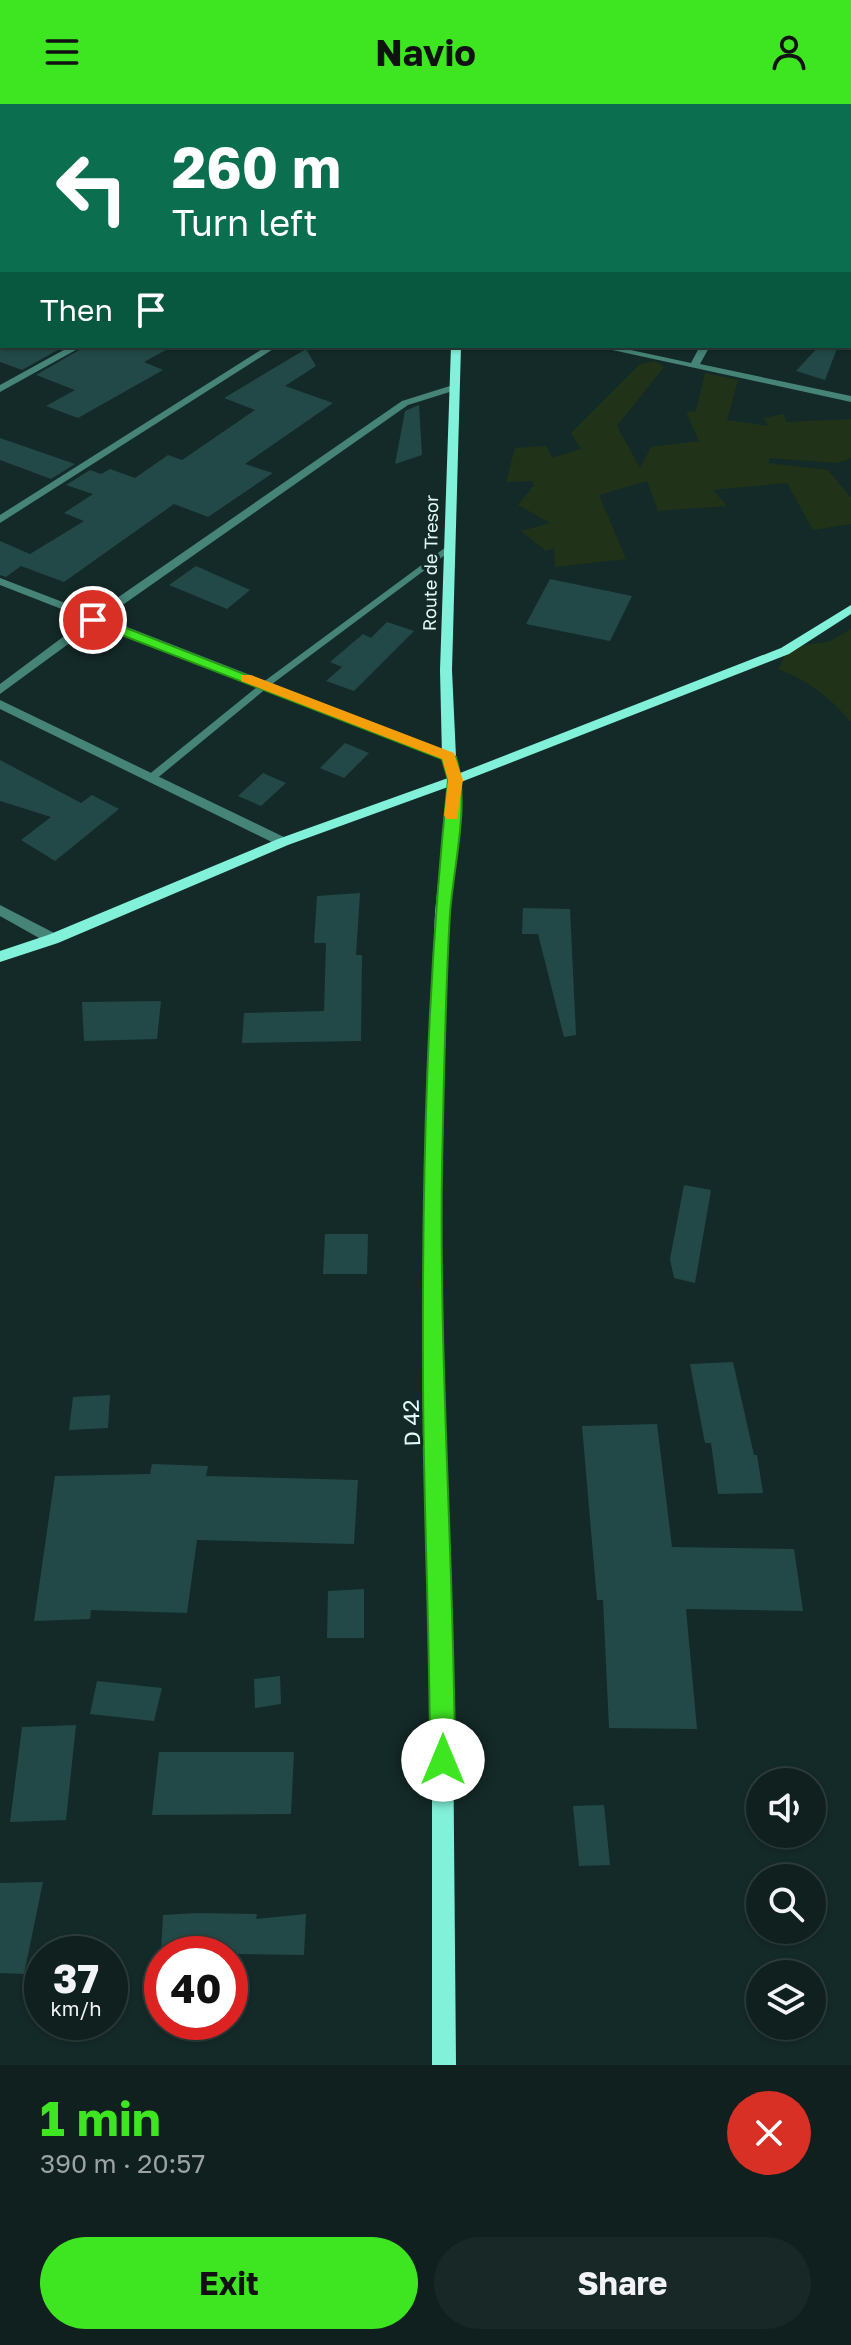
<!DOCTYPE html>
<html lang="en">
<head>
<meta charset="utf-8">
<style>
  :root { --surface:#0f201e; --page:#182827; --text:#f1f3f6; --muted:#9ba3a4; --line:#2f3e3c; --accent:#3ee622 }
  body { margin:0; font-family:"Golos Text",sans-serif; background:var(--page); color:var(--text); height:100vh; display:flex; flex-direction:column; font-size:30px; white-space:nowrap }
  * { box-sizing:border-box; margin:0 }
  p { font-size:26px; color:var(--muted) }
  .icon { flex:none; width:44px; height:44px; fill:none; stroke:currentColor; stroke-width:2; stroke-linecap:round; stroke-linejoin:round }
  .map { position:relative; height:1961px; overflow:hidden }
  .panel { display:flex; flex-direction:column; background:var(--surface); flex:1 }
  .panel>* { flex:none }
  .hud { position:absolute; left:0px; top:0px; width:852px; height:244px; box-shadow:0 2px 6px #0004,0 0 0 2px var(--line); background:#0b6e4f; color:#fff; overflow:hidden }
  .fabs { position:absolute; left:746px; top:1664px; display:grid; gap:16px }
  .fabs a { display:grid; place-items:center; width:80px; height:80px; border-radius:50%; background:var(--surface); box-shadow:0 2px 6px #0004,0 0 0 2px var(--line); font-size:40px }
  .speed { position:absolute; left:24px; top:1832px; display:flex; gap:16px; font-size:40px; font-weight:700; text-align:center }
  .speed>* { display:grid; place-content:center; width:104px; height:104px; border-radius:50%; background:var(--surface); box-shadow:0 2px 6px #0004,0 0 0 2px var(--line); line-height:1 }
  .speed small { font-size:20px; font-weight:400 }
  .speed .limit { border:12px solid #d22; background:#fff; color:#111 }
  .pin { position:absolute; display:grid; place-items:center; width:68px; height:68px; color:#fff; margin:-34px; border:4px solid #fff; border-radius:50%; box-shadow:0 2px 8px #0007 }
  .me { position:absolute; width:88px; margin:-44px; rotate:0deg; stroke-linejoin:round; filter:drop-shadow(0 0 6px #0008) }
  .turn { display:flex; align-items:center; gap:28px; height:168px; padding:0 40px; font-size:36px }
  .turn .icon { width:104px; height:104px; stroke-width:2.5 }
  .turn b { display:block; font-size:56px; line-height:68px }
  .then { display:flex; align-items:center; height:76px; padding:0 40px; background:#0003; gap:16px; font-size:30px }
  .round { display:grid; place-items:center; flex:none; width:84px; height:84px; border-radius:42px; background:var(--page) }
  .head { display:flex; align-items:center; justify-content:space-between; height:136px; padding:0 40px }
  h1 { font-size:48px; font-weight:700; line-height:60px; color:var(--accent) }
  .action { display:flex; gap:16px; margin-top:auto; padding:16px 40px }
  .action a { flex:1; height:92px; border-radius:48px; background:var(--accent); color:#111; font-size:32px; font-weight:700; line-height:92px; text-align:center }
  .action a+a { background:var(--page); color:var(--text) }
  header { display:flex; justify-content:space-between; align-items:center; height:104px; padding:0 40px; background:var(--accent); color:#111; font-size:36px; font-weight:700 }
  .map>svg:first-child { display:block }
</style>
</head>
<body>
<header><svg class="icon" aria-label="menu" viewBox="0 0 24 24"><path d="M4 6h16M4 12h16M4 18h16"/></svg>Navio<svg class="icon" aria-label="person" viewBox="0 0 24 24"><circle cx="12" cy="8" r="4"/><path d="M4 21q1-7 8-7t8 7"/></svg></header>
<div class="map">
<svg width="851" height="1961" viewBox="0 0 851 1961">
  <rect width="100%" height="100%" fill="#142a28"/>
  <path fill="#203318" d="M655 257 664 263 617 322 640 364 651 343 699 337 686 308 696 307 705 269 738 276 727 316 769 322 763 314 784 310 786 318 851 315V354L838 359 770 354 768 359 828 366 851 394V420L813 426 787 379 713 386 727 402 658 407 647 377 599 391 626 455 555 463 554 444 546 447 521 427 550 419 518 401 534 381 532 377 506 378 515 344 546 342 552 354 581 345 571 329 640 260Z
    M851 525V618C829 593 810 577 778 565L790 543 828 538Z"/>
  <path fill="#224947" d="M0 242H65L22 266 0 258Z
    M86 242H173L144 258 163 266 78 314 46 302 75 286 36 271Z
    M819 242H838L825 276 796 267Z
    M306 245 316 262 285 282 333 299 245 360 273 369 208 413 174 400 64 478 21 462 6 473 0 471V437L30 450 84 417 64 409 93 390 66 381 90 366 101 370 110 365 135 374 168 351 182 356 255 306 224 294Z
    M419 301 422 351 395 360 405 307Z
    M0 334 75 360 51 375 0 356Z
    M196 462 250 486 227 505 169 481Z
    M550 475 632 492 610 537 526 520Z
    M387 518 414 527 354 587 326 577 342 563 330 558 363 530 371 534Z
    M345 639 369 649 344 674 320 664Z
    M0 656 81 699 92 691 119 705 55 757 21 736 51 713 0 697Z
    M263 669 286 679 261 702 238 692Z
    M360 789 356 851H362L361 937 242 939 244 909 324 907 326 839H314L317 792Z
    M523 804 570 805 576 931 564 933 538 830H522Z
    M161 897 157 935 84 937 82 898Z
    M684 1081 711 1086 695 1179 674 1174 670 1155Z
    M325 1130H368L367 1170H323Z
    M733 1258 754 1351H757L763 1389 718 1390 711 1339H705L690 1260Z
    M110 1291 108 1324 69 1326 73 1293Z
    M657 1320 672 1443 794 1445 803 1507 686 1505 697 1625 609 1624 603 1496H597L582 1322Z
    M152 1360 208 1362 206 1372 358 1376 354 1440 197 1436 187 1509 91 1506 90 1515 34 1517 55 1372 150 1370Z
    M364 1485V1534H327L328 1487Z
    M280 1572 281 1600 255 1604 254 1575Z
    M97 1577 162 1584 154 1617 90 1610Z
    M76 1621 66 1716 10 1718 22 1623Z
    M159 1648H294L291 1710 152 1711Z
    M604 1701 610 1761 579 1762 573 1702Z
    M43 1778 24 1870 0 1869V1779Z
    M197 1809 257 1810 256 1815 306 1810 304 1851 161 1849 163 1811Z"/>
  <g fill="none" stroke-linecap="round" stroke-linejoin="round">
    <path fill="#458477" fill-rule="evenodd" d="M446 443 453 445 268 583 155 676H147V672L262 579Z"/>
    <path fill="#458477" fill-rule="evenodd" d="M92 0H101L90 2Z
      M794 0H802L793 2Z
      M851 89V94H850V89Z
      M0 114H2V118H0Z
      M850 158H851V164H850Z
      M2 178V184L0 185V179Z
      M71 242H83L0 288V281Z
      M267 242H278L0 419V411Z
      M594 242H612L691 259 700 242H710L700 260 851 292V298Z
      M453 281 456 282V286L408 301 104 514 443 646 444 637H454V656H444L97 519 0 590V580L87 515 0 481V474L94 510 402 297Z
      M0 596 288 735 290 738 288 741H278L0 605Z
      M0 801 58 831 60 835 58 839H48L0 812Z"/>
    <path fill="#82f1d9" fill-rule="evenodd" d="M440 0H448L449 2H441Z
      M451 242H461L452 566 456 653 460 669 781 544 851 501V510L789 550 461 678 449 809 441 1064 442 1272 452 1503 456 1961H432V1503L424 1272 425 1064 435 809 448 683 288 741 58 839 0 858V847L48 831 278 735 448 674 442 653 440 566Z"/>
  </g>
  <path fill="#3ee622" stroke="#289616" stroke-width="2" d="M88 513H98L456 653C470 701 454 758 450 809 445 893 444 978 442 1063 439 1260 454 1458 455 1656L451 1665 443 1668 434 1665 430 1656C430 1526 423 1398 423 1268 422 1070 427 873 448 676L442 655 88 518Z"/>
  <path fill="#f59e0b" d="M241 571H251L454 649 463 676 457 715H446L444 711 448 676 442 655 241 577Z"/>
  <g text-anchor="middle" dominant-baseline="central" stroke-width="6" stroke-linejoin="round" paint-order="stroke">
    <g font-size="18" fill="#e1fcf8" stroke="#142a28">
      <text transform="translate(430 459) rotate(-89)">Route de Tresor</text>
    </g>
    <g font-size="22" fill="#e1fcf8" stroke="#142a28">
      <text transform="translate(411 1319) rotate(-92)">D 42</text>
    </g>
  </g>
</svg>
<div class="fabs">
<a><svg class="icon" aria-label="sound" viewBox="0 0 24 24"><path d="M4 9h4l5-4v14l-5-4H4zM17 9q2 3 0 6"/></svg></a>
<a><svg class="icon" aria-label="search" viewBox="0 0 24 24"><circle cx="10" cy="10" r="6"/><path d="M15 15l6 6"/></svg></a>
<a><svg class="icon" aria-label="layers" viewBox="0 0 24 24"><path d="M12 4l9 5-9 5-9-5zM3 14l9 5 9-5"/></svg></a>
</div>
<div class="speed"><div>37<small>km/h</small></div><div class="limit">40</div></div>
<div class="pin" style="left:93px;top:516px;background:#d93025"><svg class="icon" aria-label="arrive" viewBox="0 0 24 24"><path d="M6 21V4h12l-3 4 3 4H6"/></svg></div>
<svg class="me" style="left:443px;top:1656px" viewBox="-20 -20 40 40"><circle r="19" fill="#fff"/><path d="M0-13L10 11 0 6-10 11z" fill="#3ee622"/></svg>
<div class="hud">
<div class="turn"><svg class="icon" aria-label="left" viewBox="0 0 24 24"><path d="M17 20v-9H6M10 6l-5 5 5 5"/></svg><div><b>260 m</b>Turn left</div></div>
<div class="then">Then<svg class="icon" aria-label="arrive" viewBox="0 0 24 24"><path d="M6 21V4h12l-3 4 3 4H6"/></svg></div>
</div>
</div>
<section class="panel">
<div class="head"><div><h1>1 min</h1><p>390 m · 20:57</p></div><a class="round" style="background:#d93025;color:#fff"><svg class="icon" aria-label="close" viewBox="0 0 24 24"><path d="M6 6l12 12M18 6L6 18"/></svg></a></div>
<div class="action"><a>Exit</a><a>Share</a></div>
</section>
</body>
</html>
